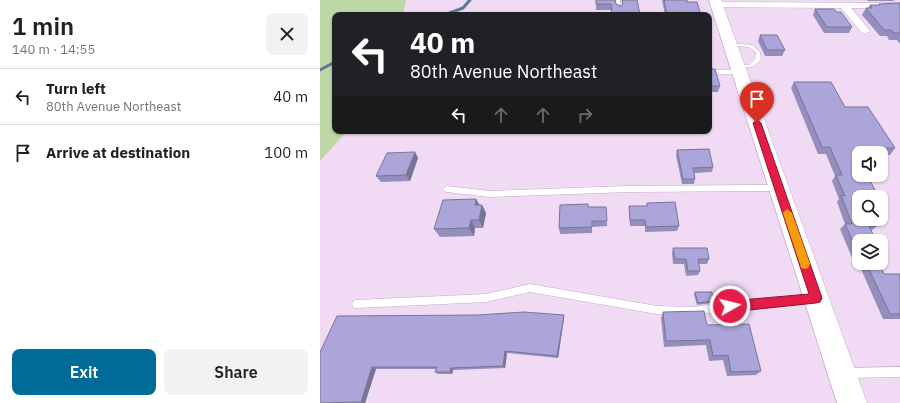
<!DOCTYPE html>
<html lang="en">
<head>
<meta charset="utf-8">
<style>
  :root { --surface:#fff; --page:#f2f2f2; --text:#202124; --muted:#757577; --line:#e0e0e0; --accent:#016b98 }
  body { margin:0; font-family:"IBM Plex Sans",sans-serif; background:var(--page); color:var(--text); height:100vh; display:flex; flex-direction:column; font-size:15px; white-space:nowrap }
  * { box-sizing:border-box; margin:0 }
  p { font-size:13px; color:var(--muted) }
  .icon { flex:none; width:22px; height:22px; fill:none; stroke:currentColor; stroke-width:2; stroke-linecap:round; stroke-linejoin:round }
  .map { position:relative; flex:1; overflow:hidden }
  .sheet { display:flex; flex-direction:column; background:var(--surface); width:320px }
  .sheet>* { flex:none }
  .hud { position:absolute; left:12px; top:12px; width:380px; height:122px; border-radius:8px; box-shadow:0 1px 3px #0004; background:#202124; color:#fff; overflow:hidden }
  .controls { position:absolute; left:532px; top:146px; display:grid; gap:8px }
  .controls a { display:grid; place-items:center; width:36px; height:36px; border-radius:8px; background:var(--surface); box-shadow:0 1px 3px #0004; font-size:20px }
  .pin { position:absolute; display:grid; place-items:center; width:34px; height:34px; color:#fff; margin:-41px -17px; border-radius:50% 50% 50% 0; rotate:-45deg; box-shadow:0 0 4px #0007 }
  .pin .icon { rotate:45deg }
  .me { position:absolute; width:44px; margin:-22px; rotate:82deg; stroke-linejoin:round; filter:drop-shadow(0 0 3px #0008) }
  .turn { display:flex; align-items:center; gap:14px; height:84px; padding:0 12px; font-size:18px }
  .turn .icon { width:52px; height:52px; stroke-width:2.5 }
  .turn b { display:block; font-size:28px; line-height:34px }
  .lanes { display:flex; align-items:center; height:38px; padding:0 12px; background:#0003; justify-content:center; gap:20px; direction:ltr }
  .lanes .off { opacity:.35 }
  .round { display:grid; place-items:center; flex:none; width:42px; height:42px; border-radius:8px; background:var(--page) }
  .overview { display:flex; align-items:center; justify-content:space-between; height:68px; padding:0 12px }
  h1 { font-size:24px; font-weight:600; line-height:30px }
  .button { display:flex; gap:8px; margin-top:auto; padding:8px 12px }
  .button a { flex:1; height:46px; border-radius:8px; background:var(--accent); color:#fff; font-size:16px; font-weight:600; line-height:46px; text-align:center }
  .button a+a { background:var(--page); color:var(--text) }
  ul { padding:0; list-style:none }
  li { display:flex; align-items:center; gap:12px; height:56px; padding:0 12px; border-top:1px solid var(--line) }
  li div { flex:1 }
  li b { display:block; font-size:15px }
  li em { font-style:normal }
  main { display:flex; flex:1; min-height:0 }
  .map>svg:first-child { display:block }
</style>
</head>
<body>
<main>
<section class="sheet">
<div class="overview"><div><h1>1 min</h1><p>140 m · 14:55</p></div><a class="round"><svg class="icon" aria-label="close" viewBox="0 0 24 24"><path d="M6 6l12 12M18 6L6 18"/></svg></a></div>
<ul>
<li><svg class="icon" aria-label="left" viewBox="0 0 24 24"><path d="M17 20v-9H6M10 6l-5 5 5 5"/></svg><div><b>Turn left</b><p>80th Avenue Northeast</p></div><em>40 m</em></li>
<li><svg class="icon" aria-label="arrive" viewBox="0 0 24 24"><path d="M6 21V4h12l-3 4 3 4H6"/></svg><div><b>Arrive at destination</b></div><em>100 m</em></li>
</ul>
<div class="button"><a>Exit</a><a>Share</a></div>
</section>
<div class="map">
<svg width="580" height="403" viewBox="0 0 580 403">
  <rect width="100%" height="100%" fill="#f0daf4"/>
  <path fill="#bed7a6" d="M0 0H86L83 15H15V131H27L0 161Z"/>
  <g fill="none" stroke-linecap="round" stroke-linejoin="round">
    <path stroke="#617798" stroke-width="3" d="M124 15 143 8 150 0
      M0 70 15 62"/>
    <g stroke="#c2acc6" stroke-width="1">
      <path id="lane" d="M296 0H300L301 10 297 9Z
        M408 43 432 45 440 52 441 60 432 67 416 68V66L429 65 435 59 436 52 429 47 410 45H408Z
        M389 70H420L423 72 420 74H389Z
        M457 185 460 188 457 191 308 192 170 197 126 192 123 189 126 186 170 191 308 186Z
        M210 284 337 306 373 307 426 300 492 294 495 295 496 298 495 301 492 302 426 308 373 315 337 314 210 292 166 302 36 308 33 307 32 304 33 301 36 300 166 294Z
        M580 367V377L528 378 525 376 523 373 525 370 528 368Z"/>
    </g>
    <g stroke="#c2acc6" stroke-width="1">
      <path id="street" d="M397 2 580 3V9L531 8 550 31 545 34 542 33 521 8 394 7 392 5Z"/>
    </g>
    <g stroke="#c2acc6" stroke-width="1">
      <path id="secondary" d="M389 0H401L547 403H517Z"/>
    </g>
    <use href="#lane" fill="#fff" fill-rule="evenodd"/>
    <use href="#street" fill="#fff" fill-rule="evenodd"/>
    <use href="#secondary" fill="#fff" fill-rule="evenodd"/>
  </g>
  <path fill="#938ebb" d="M276 0 301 6 302 5V0H317L320 15H291V10H276Z
    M342 0H367V2L381 15H345Z
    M547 0H574V1H548Z
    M580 3V44L577 40H569L567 36H560L542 15 546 8H548L550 5H558L559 4Z
    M495 9 516 12 532 27 529 33H504L493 15Z
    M440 35 465 50 462 56H445L438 41Z
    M389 69 400 86 398 92H389Z
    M474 82 525 107 575 148 570 155H561V153H539V155H537L556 192 551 197H539L557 226 539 241V263H559L564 274H580V319H563L537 260H533L520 229 525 224 517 202 519 199 512 181 515 176 506 154H498L471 88Z
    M172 131H227V133L173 134Z
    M357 150 393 167 392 172 374 173 375 179 374 184H362L356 155Z
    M95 152 98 158 90 181 61 182 56 176Z
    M156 199 160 205H162L166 213 163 228H155L154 236 120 237 114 229Z
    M327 203 359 226 357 231 325 232V226H310L309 212V206H327Z
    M286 207 287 226 272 227V233L240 234 239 228Z
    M353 248 389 259 387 264H379L380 271 378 275 366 276 364 264H353L352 253Z
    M375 292 393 301 392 303 377 305 374 295Z
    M343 312 387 325 441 371 436 375 407 376 403 360 389 361 386 345 344 347 341 318Z
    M244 318 238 358 187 353 185 368 133 370 132 374H118L115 372 116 369H56L45 403H0V352Z"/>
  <path fill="#787498" d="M95 152 98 158 90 181 86 175Z
    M156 199 160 207 155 205Z
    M162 205 166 213 163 228 159 220Z
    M151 220 155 228 154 236 149 228Z
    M244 315V318L238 358 237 356Z
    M185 351 187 353 185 368 183 366Z
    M52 367 56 369 45 403H43L41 402Z
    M131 368 133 370 132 374 130 372Z"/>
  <path fill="#aba5d9" stroke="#787498" d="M276 0H295L296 4 301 6 303 4 302 0H317L320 15H292L291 4H276Z
    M344 0H367V2H377L381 15H347Z
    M580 3V33H574L571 30H564L546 8H552L550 5H560L559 4Z
    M495 9H514L516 12H521L532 27H507Z
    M440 35H457L465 50H447Z
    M389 69H395L400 86H389Z
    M474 82H511L525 107H548L575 148 533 149 539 160V175H547L556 192H540L543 197H539V219H553L557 226H549L556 241H539V254L525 224H532L521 195 525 196 516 175H522L510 147H502Z
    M389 149 393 167 373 168 375 179H363L357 150Z
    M95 152 86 175 56 176 67 153Z
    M156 199 155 205H162L159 220H151L149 228 114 229 123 200Z
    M355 202 359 226 326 227 325 220H310L309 206H327V203Z
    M268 204V207H286L287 221H272V227L239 228 240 205Z
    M353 248H387L389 259H378L380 271H368L366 259H355Z
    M546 263H559L564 274H580V314H570Z
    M375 292H392L393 301 378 303Z
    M384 311 387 325 429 324 441 371 411 372 408 355 393 356 390 340 346 341 343 312Z
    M204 312 244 315 237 356 185 351 183 366 131 368 130 372H115L117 367H52L41 402 0 403V352L17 316 158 315Z"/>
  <path fill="#e11d48" stroke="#92132f" d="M437 120 441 123 502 298 500 302 496 303 410 312 406 310 405 306 406 303 410 301 489 294 433 123Z"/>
  <path fill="#f59e0b" d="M467 209 472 213 490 264 488 268 485 269 481 268 480 264 463 213Z"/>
</svg>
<div class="controls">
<a><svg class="icon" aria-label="sound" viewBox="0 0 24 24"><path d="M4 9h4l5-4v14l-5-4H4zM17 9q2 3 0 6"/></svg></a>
<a><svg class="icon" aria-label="search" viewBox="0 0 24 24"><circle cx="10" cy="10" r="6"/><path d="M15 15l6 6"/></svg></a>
<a><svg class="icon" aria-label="layers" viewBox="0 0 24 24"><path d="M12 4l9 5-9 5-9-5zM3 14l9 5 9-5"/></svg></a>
</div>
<div class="pin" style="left:437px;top:123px;background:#d93025"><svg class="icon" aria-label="arrive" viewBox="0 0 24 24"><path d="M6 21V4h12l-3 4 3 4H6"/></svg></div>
<svg class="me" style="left:410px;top:306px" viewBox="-20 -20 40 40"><circle r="17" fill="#e11d48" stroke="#fff" stroke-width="3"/><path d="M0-11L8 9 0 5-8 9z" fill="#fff"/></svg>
<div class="hud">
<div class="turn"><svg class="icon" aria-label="left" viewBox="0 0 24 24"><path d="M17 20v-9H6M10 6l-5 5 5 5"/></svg><div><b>40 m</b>80th Avenue Northeast</div></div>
<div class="lanes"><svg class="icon" aria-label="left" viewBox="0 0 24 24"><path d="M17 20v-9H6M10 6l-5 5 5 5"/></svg><svg class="icon off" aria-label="ahead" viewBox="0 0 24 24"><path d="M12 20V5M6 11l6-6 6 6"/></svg><svg class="icon off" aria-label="ahead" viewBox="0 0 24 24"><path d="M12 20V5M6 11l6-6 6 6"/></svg><svg class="icon off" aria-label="right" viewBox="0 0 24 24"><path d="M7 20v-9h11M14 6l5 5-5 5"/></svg></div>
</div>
</div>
</main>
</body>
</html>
